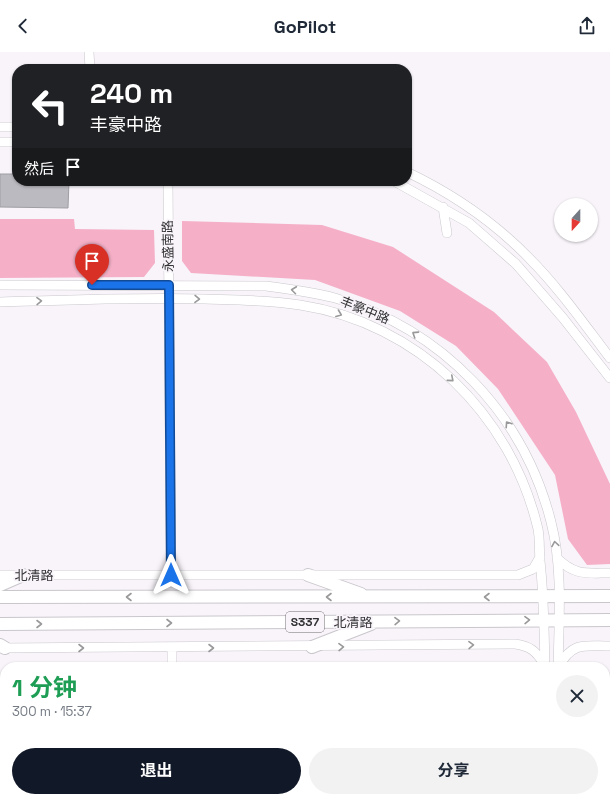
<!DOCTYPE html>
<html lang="zh">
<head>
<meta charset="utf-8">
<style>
  :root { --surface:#fff; --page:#f2f2f3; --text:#1f2937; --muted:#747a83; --accent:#111827 }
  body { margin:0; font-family:"Space Grotesk","Noto Sans SC",sans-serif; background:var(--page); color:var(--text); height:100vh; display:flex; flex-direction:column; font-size:15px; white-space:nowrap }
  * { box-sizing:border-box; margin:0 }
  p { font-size:13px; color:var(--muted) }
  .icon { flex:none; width:22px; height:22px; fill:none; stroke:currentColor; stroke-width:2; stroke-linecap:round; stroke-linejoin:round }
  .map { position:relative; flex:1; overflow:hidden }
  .side { position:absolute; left:0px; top:610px; width:610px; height:140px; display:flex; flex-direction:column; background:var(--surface); border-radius:16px 16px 0 0; box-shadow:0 1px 3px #0004 }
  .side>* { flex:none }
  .banner { position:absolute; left:12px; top:12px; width:400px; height:122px; border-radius:16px; box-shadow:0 1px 3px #0004; background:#202124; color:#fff; overflow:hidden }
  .needle { width:26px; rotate:201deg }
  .tools { position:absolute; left:554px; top:146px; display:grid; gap:8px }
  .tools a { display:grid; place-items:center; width:44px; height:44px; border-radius:50%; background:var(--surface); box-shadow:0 1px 3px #0004; font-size:20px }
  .pin { position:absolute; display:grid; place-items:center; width:34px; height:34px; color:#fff; margin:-41px -17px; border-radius:50% 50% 50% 0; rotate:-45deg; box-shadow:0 0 4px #0007 }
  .pin .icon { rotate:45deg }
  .me { position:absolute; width:44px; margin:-22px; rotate:0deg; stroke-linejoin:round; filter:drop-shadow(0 0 3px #0008) }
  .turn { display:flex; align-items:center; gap:14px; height:84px; padding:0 12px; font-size:18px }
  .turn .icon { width:52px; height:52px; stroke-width:2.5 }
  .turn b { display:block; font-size:28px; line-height:34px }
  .then { display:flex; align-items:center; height:38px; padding:0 12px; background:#0003; gap:8px; font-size:15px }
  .round { display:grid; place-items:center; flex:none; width:42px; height:42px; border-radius:21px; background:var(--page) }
  .overview { display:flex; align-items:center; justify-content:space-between; height:68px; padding:0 12px }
  h1 { font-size:24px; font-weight:700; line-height:30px; color:#1e9e55 }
  .cta { display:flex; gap:8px; margin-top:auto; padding:8px 12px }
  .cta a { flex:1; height:46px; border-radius:24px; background:var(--accent); color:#fff; font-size:16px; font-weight:700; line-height:46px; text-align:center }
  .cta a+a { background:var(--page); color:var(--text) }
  header { display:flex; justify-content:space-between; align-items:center; height:52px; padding:0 12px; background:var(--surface); font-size:18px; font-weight:700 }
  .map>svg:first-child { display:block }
</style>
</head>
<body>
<header><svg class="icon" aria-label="back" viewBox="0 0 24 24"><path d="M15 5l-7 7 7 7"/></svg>GoPilot<svg class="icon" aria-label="share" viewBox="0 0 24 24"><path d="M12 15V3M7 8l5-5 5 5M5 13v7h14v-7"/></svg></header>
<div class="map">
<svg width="610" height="750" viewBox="0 0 610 750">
  <rect width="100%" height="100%" fill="#f8f4fa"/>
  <path fill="#f5b0c8" d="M0 167H74L75 177 154 178 155 211 144 225 0 226Z
    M182 169 322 173 393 195 494 260 547 310 576 360 610 432V512L587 513 568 487 555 423 498 337 456 294 400 259 315 228 191 221 182 209Z
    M478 745H530V750H478Z"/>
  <path fill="#babac0" stroke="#9e9ea3" d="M0 122H17V129H69L68 156 0 155Z"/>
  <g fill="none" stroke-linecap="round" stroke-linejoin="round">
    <g stroke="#cac7cc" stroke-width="10">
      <path id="minor" d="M89 0 90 17
        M0 75H17
        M0 90H17
        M407 120C451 141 495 171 529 206 559 236 584 272 610 306
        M168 129 171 523
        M394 129 469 171 516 212 563 266 610 326
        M443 155 447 181
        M0 233 266 234C289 237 312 240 335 246 442 277 524 362 551 470 563 516 559 568 558 615
        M0 250C68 248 137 245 205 247 237 248 268 248 300 253 418 271 511 362 538 477 540 487 539 498 540 509 544 544 544 579 545 615
        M557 506C575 524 587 521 610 521
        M0 523H518L533 517 540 505
        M0 596 515 592C530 594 536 599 544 612
        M559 614C573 589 585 594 610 594
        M172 615V596
        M171 750V745
        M545 750V745
        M558 750V745"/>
    </g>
    <g stroke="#cac7cc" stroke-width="14">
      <path id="major" d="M308 523 361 542
        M0 533 23 523
        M0 545 610 544
        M0 572 610 568
        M0 593 5 596
        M312 595 371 572"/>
    </g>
    <use href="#minor" stroke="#fff" stroke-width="9"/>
    <use href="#major" stroke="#fff" stroke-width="12"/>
  </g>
  <defs><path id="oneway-chevron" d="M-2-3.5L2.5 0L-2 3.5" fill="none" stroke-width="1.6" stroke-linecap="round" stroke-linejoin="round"/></defs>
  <g stroke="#99989a">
    <use href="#oneway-chevron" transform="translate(294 238) rotate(-173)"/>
    <use href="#oneway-chevron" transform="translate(197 247) rotate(1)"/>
    <use href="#oneway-chevron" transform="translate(39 249) rotate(-1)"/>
    <use href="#oneway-chevron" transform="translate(339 262) rotate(21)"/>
    <use href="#oneway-chevron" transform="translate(415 282) rotate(-147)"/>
    <use href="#oneway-chevron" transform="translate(451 327) rotate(41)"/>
    <use href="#oneway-chevron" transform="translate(508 372) rotate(-124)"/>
    <use href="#oneway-chevron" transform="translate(555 492) rotate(-99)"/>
    <use href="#oneway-chevron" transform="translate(129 545) rotate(-180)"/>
    <use href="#oneway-chevron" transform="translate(329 545) rotate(180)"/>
    <use href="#oneway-chevron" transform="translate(487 545) rotate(180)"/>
    <use href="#oneway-chevron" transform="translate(527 568) rotate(-1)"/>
    <use href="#oneway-chevron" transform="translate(397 569) rotate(-1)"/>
    <use href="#oneway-chevron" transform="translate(169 571)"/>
    <use href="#oneway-chevron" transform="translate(39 572)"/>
    <use href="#oneway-chevron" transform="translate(471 593) rotate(-1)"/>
    <use href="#oneway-chevron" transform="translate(341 595) rotate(-1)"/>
    <use href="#oneway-chevron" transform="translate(81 596)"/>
    <use href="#oneway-chevron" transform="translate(211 596)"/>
  </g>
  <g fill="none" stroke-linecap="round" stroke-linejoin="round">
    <g stroke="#114b97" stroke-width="10">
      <path id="route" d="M92 233H169L171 523"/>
    </g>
    <use href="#route" stroke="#1a73e8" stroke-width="7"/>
  </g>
  <g text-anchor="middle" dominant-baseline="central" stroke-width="3.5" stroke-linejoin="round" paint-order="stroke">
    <rect fill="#f8f4fa" stroke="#6e6c6f" stroke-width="1" x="286" y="560" width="38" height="20" rx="3"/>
    <g font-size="12" font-weight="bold" fill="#333234">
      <text x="305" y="570">S337</text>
    </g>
    <g font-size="13" fill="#333234" stroke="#f8f4fa">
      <text transform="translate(168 194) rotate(-91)">永盛南路</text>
      <text transform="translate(365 258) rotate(22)">丰豪中路</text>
      <text x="34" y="523">北清路</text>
      <text x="353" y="570">北清路</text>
    </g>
  </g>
</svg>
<div class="tools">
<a><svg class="needle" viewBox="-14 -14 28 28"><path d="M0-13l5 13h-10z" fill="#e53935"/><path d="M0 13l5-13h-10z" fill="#747a83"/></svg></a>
</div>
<div class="pin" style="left:92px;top:233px;background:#d93025"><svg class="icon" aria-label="arrive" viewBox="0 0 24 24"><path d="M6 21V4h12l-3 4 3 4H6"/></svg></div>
<svg class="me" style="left:171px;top:523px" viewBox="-20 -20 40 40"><path d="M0-17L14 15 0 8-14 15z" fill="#1a73e8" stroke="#fff" stroke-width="4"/></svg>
<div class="banner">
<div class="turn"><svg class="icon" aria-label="left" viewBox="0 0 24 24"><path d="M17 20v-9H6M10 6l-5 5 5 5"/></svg><div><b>240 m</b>丰豪中路</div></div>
<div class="then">然后<svg class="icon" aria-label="arrive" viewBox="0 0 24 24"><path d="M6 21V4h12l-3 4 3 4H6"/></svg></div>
</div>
<section class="side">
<div class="overview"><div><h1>1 分钟</h1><p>300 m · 15:37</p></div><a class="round"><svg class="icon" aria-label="close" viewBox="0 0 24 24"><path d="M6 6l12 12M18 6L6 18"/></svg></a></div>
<div class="cta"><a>退出</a><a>分享</a></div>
</section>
</div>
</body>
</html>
